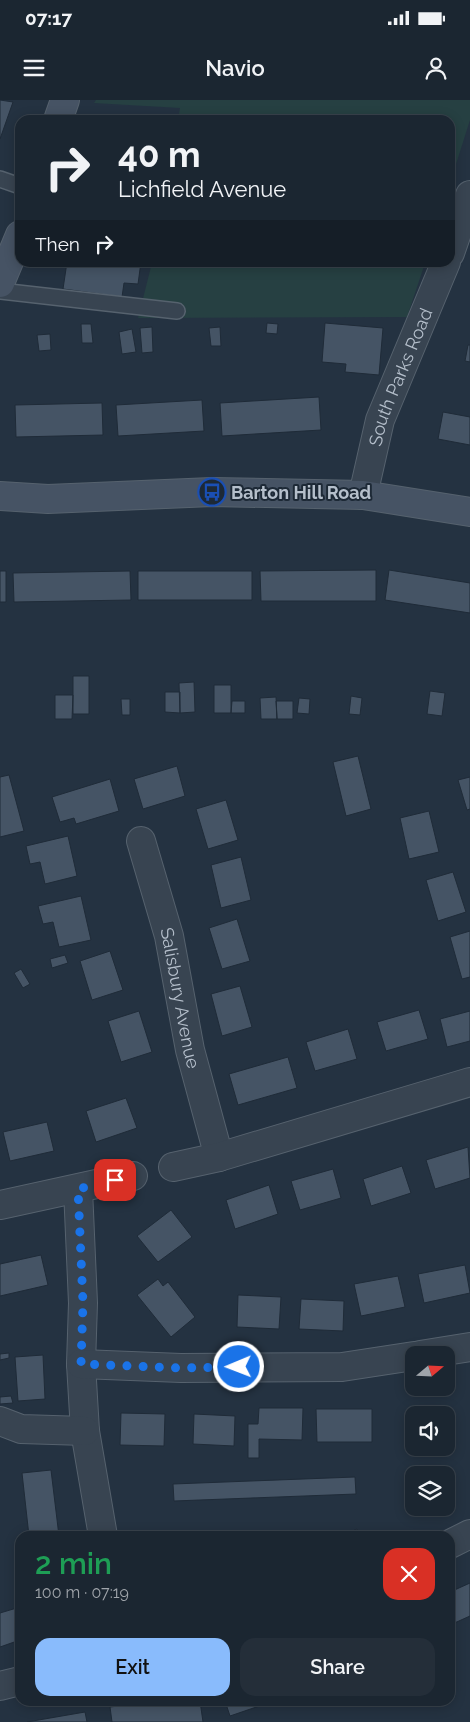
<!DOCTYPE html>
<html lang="en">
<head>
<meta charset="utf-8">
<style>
  :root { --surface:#1b2631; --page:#242e39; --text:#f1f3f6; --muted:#a0a5ab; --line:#39434d; --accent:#89bbfc }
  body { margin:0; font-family:Raleway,sans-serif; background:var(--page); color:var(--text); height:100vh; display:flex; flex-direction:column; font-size:19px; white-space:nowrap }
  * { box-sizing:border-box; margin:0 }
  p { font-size:16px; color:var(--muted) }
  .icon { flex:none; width:28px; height:28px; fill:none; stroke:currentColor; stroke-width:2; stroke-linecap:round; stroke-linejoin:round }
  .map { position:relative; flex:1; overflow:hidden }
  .drawer { position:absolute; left:15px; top:1431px; width:440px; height:175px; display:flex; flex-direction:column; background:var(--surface); border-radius:15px; box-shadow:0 2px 12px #0003,0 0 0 1px var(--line) }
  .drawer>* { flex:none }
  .guide { position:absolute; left:15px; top:15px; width:440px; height:152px; border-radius:15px; box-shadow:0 2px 12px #0003,0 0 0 1px var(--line); background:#1b2631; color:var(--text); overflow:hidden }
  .needle { width:32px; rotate:71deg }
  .tools { position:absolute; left:405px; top:1246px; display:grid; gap:10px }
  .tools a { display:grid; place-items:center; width:50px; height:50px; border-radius:10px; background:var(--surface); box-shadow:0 2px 12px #0003,0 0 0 1px var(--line); font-size:25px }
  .pin { position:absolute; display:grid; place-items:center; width:42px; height:42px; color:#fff; margin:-21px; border-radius:10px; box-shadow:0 2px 8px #0006 }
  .me { position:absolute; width:55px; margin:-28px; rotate:269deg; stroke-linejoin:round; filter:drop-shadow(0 0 4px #0008) }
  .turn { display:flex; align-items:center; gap:18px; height:105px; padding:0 20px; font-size:22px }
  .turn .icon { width:65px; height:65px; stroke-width:2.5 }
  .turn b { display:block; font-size:35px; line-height:42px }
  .then { display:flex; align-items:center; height:48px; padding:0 20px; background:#0003; gap:10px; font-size:19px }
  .round { display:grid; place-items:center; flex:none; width:52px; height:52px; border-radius:15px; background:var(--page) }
  .overview { display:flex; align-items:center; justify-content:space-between; height:85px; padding:0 20px }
  h1 { font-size:30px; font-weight:600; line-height:38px; color:#1e9e55 }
  .primary-button { display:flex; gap:10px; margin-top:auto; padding:10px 20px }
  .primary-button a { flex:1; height:58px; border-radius:15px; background:var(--accent); color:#111; font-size:20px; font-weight:600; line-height:58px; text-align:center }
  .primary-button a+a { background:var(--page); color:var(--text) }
  .status { display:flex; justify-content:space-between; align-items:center; height:35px; padding:0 25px; background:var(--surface); direction:ltr }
  .status svg { height:14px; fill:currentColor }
  header { display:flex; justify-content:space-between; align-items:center; height:65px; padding:0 20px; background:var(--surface); font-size:22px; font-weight:600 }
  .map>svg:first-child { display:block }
</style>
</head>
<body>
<div class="status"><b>07:17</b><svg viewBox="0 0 49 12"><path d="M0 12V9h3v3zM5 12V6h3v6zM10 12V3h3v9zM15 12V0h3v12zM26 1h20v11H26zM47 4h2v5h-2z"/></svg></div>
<header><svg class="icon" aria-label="menu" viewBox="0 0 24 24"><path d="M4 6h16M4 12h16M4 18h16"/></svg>Navio<svg class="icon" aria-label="person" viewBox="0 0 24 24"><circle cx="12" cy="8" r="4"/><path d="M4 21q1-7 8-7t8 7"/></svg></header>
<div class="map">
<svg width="470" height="1622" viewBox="0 0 470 1622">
  <rect width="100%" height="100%" fill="#243241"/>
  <path fill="#264042" d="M96 0H470V20L450 83V20H178L180 8 94 3Z
    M152 163H425L407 217 138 218Z"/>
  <path fill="#455465" stroke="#1f2b38" d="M0 0 13 2 0 39Z
    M67 162H141L138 184 124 183 122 197 63 189Z
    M267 223 278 224 277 234 266 233Z
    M325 223 383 228 379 275 345 272 346 264 322 262Z
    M81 224H91L93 243H82Z
    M152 227 153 252 142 253 140 228Z
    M220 227 221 246H211L209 228Z
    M132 229 136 252 122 254 119 232Z
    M50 234 51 250 39 251 37 235Z
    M468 245H470V262L465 261Z
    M319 297 321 330 222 336 220 303Z
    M202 300 204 331 118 336 116 305Z
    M102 303 103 335 16 337 15 305Z
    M443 312 470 317V345L438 339Z
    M376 470V501H261L260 471Z
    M389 470 470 483V513L385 500Z
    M0 471H6V502H0Z
    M130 471 131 500 14 502 13 473Z
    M138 471H252V500H138Z
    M73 576H89V614H73Z
    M194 582 195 612 180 613 179 583Z
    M214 585H231V613H214Z
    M430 591 445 593 442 616 427 614Z
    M165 592H180V613L165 612Z
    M55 595H73L72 619H55Z
    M351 596 362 598 360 615 349 614Z
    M276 597 277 619H261L260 598Z
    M299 598 310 599 309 614 297 613Z
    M121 599H130V615H122Z
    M232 601H245V613H231Z
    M276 601H293V619H277Z
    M358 656 371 709 346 716 333 662Z
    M177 666 185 696 143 709 134 679Z
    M9 675 24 731 0 737V677Z
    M470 677V709L467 710 458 680Z
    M110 679 119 711 76 724 74 718 60 722 52 697Z
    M226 700 238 740 208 749 196 709Z
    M429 711 439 752 409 759 400 718Z
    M68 736 77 776 45 784 40 762 30 764 26 746Z
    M241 757 251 800 221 808 211 765Z
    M453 772 466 812 438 821 426 780Z
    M81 796 91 840 59 847 53 822 43 824 38 806Z
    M237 819 250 861 222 869 209 828Z
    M470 831V877L462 879 450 837Z
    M110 851 123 890 92 900 80 861Z
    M65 855 68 863 52 868 50 859Z
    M21 869 30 884 23 888 14 873Z
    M240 886 252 927 222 936 211 894Z
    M419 910 428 939 386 951 377 922Z
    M139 911 152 952 121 962 108 921Z
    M470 911V941L447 947 440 919Z
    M348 929 357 959 315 971 306 942Z
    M288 957 297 988 238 1005 229 974Z
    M126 998 137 1028 96 1042 86 1011Z
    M47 1022 54 1051 10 1061 3 1032Z
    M468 1047 470 1078 435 1089 426 1060Z
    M402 1066 411 1093 371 1106 363 1079Z
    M333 1069 341 1098 300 1110 291 1081Z
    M269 1085 278 1114 235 1129 226 1100Z
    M171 1110 192 1137 158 1162 137 1136Z
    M41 1155 48 1185 0 1196V1164Z
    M465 1165 470 1193 424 1203 418 1174Z
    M398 1176 405 1207 361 1216 354 1184Z
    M158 1179 163 1186 168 1182 195 1217 171 1237 137 1195Z
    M238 1195 281 1197 279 1229 237 1227Z
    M301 1199 344 1201 343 1231 299 1229Z
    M9 1253V1258L0 1260V1254Z
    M43 1255 45 1299 18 1301 15 1257Z
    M11 1296 13 1303 0 1304V1297Z
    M259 1308H303L302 1340 259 1339V1358H248V1324H258Z
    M316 1309H372V1342H317Z
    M121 1313 165 1314 164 1346 120 1345Z
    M194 1314 235 1316 234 1346 193 1344Z
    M51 1370 59 1436H29L22 1373Z
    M355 1377 356 1394 174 1401 173 1384Z
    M357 1429 360 1436H341Z
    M470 1483V1516L450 1525V1492Z
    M20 1507V1540L0 1547V1513Z
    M158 1601H200L203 1622H112L110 1607Z
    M225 1601H274L230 1616Z
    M85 1612 87 1622H27Z"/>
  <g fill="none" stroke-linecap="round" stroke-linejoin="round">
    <g stroke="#56626e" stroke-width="18">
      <path id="lane" d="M0 79 20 86
        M0 191 177 211"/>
    </g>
    <g stroke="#56626e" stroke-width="30">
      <g id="street">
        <path d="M450 153 470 95"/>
        <path id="s1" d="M363 395 380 320 446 162"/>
        <path id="s2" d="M141 741 169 836 190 950 219 1057"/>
        <path d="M173 1067 219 1057 470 982"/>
        <path d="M78 1089 83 1203 81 1264 85 1331 103 1436"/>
        <path d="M0 1105 133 1076"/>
        <path d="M420 1255 470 1247"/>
        <path d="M81 1264 181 1268 342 1267 414 1256"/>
        <path d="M0 1321 21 1329 85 1331"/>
        <path d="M450 1444 470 1434"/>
        <path d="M0 1586 20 1581"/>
      </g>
    </g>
    <g stroke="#56626e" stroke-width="30">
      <path id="secondary" d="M58 20 65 0
        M0 183 20 135
        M0 396 48 399 212 392 363 395 470 412"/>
    </g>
    <use href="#lane" stroke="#384451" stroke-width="15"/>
    <use href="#street" stroke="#384451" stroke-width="28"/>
    <use href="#secondary" stroke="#465364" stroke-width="28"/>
  </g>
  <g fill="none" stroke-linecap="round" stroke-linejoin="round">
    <path stroke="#1a73e8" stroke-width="9" stroke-dasharray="0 16.2" d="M115 1080 78 1089 83 1203 81 1264 180 1268 239 1267"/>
  </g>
  <defs>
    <g id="bus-ring" transform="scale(1.4375)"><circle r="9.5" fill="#1d2936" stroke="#1a4fb4" stroke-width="1.5"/><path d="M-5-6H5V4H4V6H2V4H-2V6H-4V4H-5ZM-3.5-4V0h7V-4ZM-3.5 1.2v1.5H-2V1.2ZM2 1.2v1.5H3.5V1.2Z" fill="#1a4fb4"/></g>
  </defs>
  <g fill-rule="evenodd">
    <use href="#bus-ring" x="212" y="392"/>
  </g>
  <g text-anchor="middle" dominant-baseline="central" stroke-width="4" stroke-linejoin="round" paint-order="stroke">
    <g font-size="18" fill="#b5bfcb" stroke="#1d2936">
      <text stroke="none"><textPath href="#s1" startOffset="124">South Parks Road</textPath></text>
      <text stroke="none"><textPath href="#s2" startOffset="162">Salisbury Avenue</textPath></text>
    </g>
    <g font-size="18" font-weight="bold" fill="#b5bfcb" stroke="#1d2936" text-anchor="start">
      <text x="231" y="392">Barton Hill Road</text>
    </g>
  </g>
</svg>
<div class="tools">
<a><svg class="needle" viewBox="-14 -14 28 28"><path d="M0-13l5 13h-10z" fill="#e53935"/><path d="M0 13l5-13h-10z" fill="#a0a5ab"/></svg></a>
<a><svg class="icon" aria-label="sound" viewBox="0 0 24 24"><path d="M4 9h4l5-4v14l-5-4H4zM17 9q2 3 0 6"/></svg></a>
<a><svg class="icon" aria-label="layers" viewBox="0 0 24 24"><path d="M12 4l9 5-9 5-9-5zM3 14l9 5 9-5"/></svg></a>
</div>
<div class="pin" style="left:115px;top:1080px;background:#d93025"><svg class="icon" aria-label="arrive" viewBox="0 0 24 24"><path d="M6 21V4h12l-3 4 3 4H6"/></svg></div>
<svg class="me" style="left:239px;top:1267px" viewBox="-20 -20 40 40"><circle r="17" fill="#1a73e8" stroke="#fff" stroke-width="3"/><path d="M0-11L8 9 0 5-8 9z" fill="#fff"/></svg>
<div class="guide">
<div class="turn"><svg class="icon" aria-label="right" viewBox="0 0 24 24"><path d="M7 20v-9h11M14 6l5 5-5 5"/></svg><div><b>40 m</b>Lichfield Avenue</div></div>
<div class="then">Then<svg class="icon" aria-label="right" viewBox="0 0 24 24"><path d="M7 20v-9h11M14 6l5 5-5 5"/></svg></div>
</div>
<section class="drawer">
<div class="overview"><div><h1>2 min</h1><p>100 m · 07:19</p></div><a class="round" style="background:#d93025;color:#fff"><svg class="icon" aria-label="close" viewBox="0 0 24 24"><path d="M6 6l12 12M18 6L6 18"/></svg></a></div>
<div class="primary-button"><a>Exit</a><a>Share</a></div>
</section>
</div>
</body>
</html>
